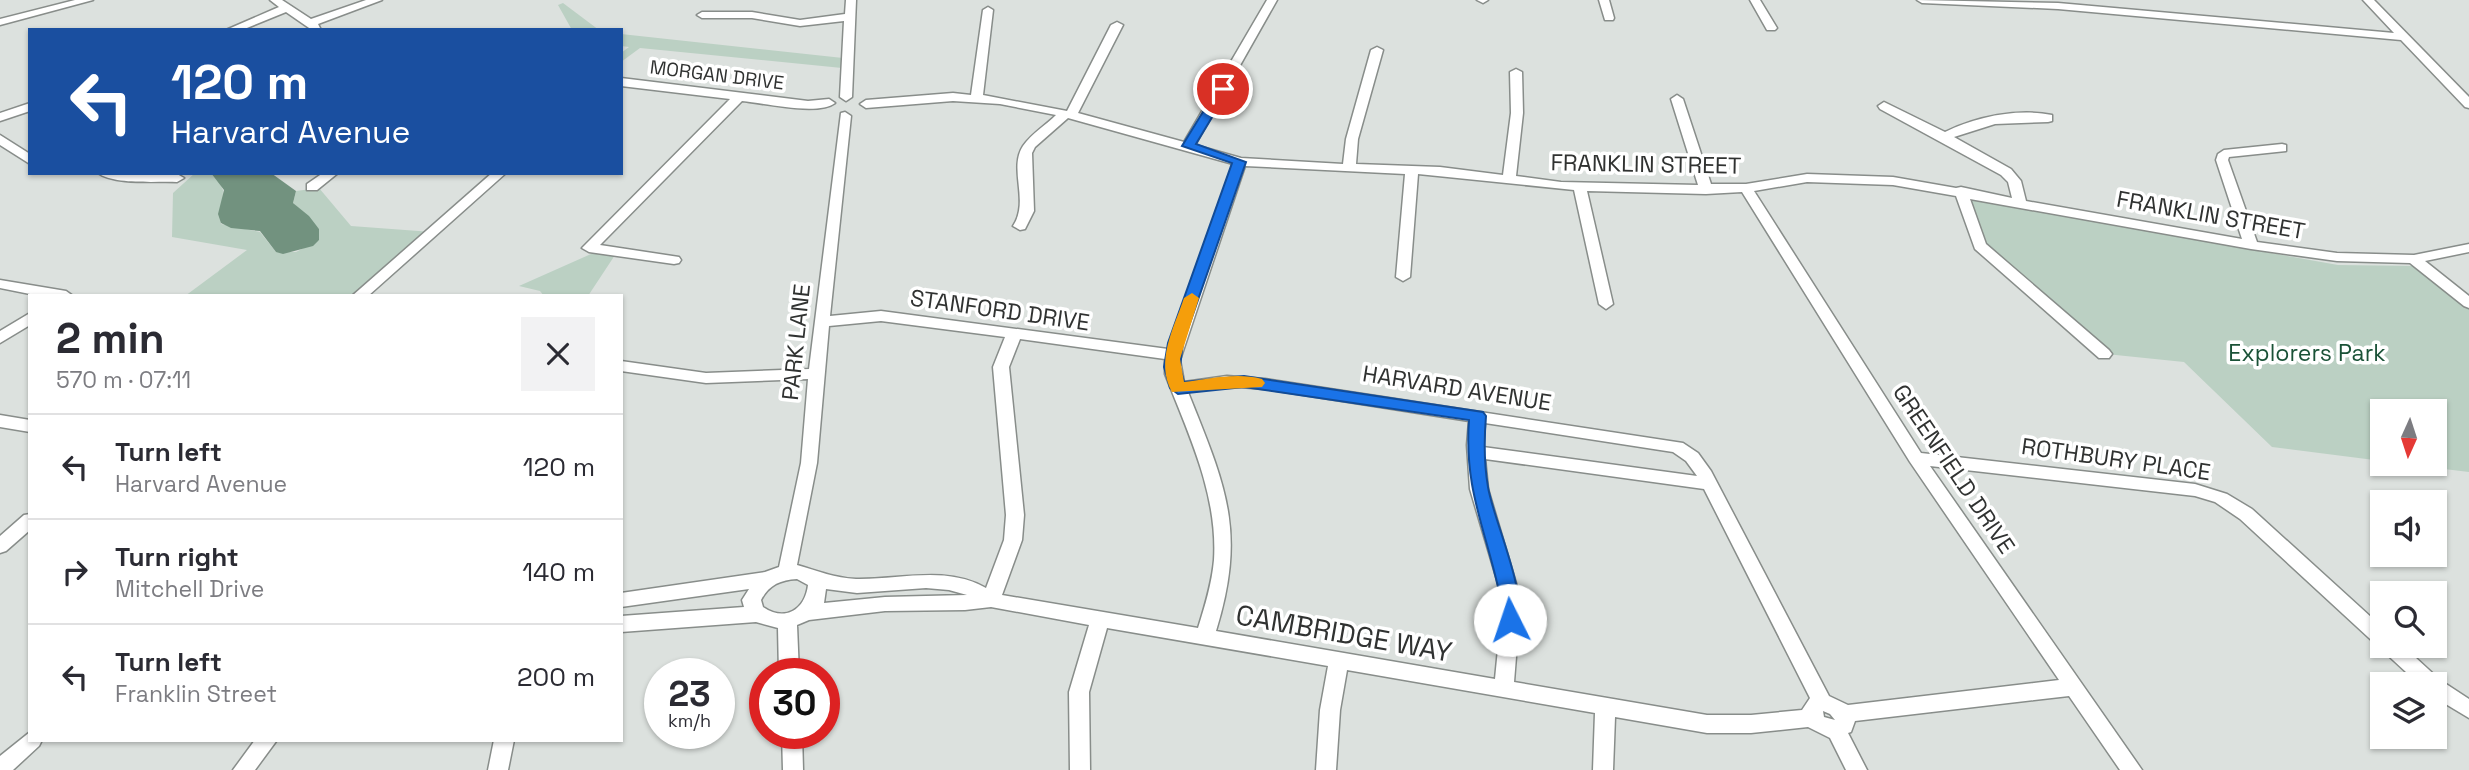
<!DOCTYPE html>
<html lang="en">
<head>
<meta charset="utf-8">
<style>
  :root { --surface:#fff; --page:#f2f2f3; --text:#2b2b33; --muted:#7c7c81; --line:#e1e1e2 }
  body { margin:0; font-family:"Space Grotesk",sans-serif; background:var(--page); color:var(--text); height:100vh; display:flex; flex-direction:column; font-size:26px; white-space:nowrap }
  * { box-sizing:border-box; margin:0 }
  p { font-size:23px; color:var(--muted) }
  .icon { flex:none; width:38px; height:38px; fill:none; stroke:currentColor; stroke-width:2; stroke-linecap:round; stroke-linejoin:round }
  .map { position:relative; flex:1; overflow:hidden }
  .sheet { position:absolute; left:28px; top:294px; width:595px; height:448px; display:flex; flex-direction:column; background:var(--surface); border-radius:0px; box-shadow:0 2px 5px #0004 }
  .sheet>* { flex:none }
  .hud { position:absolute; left:28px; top:28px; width:595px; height:147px; border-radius:0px; box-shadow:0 2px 5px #0004; background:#1a4fa0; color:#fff; overflow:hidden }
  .needle { width:46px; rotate:183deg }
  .controls { position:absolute; left:2370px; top:399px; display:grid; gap:14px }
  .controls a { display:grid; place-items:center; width:77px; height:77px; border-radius:0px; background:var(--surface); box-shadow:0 2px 5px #0004; font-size:35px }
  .speed { position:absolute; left:644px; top:658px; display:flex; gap:14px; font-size:35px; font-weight:700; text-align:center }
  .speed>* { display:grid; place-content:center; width:91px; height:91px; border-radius:50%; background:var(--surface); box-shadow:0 2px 5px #0004; line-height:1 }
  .speed small { font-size:18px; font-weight:400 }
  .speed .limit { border:10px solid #d22; background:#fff; color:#111 }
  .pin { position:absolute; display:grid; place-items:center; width:60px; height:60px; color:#fff; margin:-30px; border:4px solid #fff; border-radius:50%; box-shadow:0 2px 7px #0007 }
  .me { position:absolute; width:77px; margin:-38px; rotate:356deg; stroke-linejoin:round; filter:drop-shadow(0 0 5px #0008) }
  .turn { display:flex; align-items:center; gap:24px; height:147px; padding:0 28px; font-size:32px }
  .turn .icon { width:91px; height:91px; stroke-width:2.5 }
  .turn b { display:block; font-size:49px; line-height:60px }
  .round { display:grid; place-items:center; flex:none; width:74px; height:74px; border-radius:0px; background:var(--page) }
  .headline { display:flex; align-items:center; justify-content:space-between; height:119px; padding:0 28px }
  h1 { font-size:42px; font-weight:800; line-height:52px }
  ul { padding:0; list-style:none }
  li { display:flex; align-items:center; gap:21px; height:105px; padding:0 28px; border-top:2px solid var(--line) }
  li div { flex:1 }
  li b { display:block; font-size:26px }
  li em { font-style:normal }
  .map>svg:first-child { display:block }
</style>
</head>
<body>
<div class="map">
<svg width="2469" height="770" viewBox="0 0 2469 770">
  <rect width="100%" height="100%" fill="#dce1de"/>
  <path fill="#bbd0c3" d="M563 3 599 30H572L558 5Z
    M621 34 843 58 842 68 640 48 621 62V53L629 47 621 46Z
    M195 173H215L223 190 221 224 260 232 276 252H296L319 240V229L293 203 296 191 319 188 351 226 432 232 359 296H185L247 250 172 237 173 193Z
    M1955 196 2338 265 2415 266 2469 308V472L2403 464H2434V411H2382V461L2272 447 2184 362 2106 354 1981 246Z
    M600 250 617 252 588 296H544L540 291 519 286Z"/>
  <path fill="#72927f" d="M211 173H271L296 191 293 203 309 216 319 229V240L313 246 283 254 276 252 260 231 231 228 221 223 218 214 224 190Z"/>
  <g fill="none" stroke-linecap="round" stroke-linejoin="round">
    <g stroke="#888d8a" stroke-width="3">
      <path id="minor" d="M75 0H93L0 25V19Z
        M270 0H282L311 19 366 0H382L318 24 321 30H312L286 12 242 30H226L279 7Z
        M846 0H856L852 97 846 101 840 97 844 21 800 26 752 18H702L697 15 702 12H752L800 20 845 14Z
        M1267 0H1277L1195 145 1241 158 1343 164 1346 139 1371 50 1377 47 1383 50 1358 139 1356 164 1440 167 1503 175 1511 113 1510 72 1516 69 1522 72 1523 113 1516 176 1561 182 1698 185 1671 99 1677 95 1683 99 1711 184H1746L1807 174 1893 177 1956 188 1961 187 2012 198 2008 182 2001 175 1880 109 1878 106 1884 102 1945 132C1976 117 2017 108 2052 115V121L2048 122 1995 124 1954 137 2011 169 2021 181 2026 201 2242 239 2216 160 2218 154 2224 150 2282 144 2286 145V151L2229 157 2228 160 2257 242 2337 253 2414 255 2469 244V252L2425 261 2469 296V308L2464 306 2410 263 2337 261 2251 249 1970 199 1986 244 2109 350 2112 354 2109 358H2099L1975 249 1956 196 1893 185 1807 182 1754 191 1921 453 2195 484 2227 494 2252 509 2382 627V646H2403L2440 680 2469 699V718L2434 697V684H2419L2240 519 2215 502 2195 496 1930 466 2142 770H2120L2069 696 1855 721 1851 732 1848 733 1867 770H1846L1830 738 1808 727 1751 733H1707L1615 717 1613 770H1593L1595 713 1347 670 1340 710 1336 770H1316L1320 710 1328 666 1107 628 1089 692 1090 770H1070L1069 692 1089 625 991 607 965 610 885 611 809 620 797 625 799 674H779L778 628 756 622 621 632V616L744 607 742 600 749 589 621 607V593L765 572 779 567 801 463 808 379 706 383 621 371V361L706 373 809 369 841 113 845 112 851 116 830 316 881 311 1168 349 1233 164 1068 118 1035 147 1032 153 1034 211 1025 229 1020 230 1013 226C1030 201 1008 169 1023 146 1031 134 1046 125 1056 115L1000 104 953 101 866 108 860 104 866 100 953 93 971 95 983 10 988 7 993 10 983 95 1067 111 1111 25 1117 22 1123 25 1078 113 1184 142ZM1245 166 1405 174 1396 277 1403 281 1410 277 1418 174 1574 190 1599 304 1606 309 1613 304 1587 191 1706 194 1742 192 1910 462 2059 680 1848 705 1829 696 1711 471 1698 453 1683 443 1265 379 1227 376 1184 382 1180 360ZM881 321 1005 337 993 367 1006 515 1004 540 986 588C945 565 900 580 856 579 835 578 818 571 797 565L817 463 829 326ZM1020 339 1165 359V374C1188 433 1218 494 1214 560 1212 583 1205 606 1198 628L1002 595 1022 540 1024 515 1009 367ZM1227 386 1265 389 1469 421 1467 445 1470 489 1500 590 1501 619 1495 679 1216 631C1247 530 1225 485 1188 392ZM1485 423 1673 452 1686 461 1697 476 1483 447ZM1485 459 1704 489 1810 698 1802 710 1751 715H1707L1514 682 1519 619 1518 590 1488 489ZM797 579 808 585C805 610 785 622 763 607L761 600C769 585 780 580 797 579ZM926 588 949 590 967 595 885 597 824 603 826 589 857 593ZM1823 711 1830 714 1835 720 1824 717Z
        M1477 0H1488L1483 3Z
        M1599 0H1609L1614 18 1613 20H1605Z
        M1750 0H1760L1777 28 1775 30H1767Z
        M1917 0 2058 3 2394 33 2363 0H2374L2469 97V108L2465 107 2401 40 2058 9 1922 3Z
        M621 78 808 101 829 99 835 103C818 116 764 103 742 101L600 245 679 257 681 260 679 263 674 264 589 252 582 248 730 99 621 86Z
        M30 103V111L0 121V113Z
        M0 135 30 154V164L0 145Z
        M98 173 177 174 184 178 177 182C156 181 114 185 98 173Z
        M323 173H338L317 190H307V184Z
        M492 173H506L368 296H352Z
        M0 280 66 291 73 296H40L0 288Z
        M30 313V325L0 343V331Z
        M0 415 30 420V432L0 427Z
        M30 514V530L6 551 0 553V536L24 515Z
        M30 732V740H42L39 746 13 770H0V756Z
        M782 733H802L803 770H783Z
        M255 740H277L255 770H233Z
        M494 740H514L508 770H488Z"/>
    </g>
    <use href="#minor" fill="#fff" fill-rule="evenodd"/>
  </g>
  <path fill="#1a73e8" stroke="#114b97" stroke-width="2" d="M1223 85 1229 89 1196 144 1246 162 1183 343 1180 367 1184 382 1244 376 1483 412 1486 416C1484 440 1484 464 1488 487 1493 519 1530 598 1516 625L1510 627 1503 625C1497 613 1501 599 1498 587 1484 526 1464 486 1469 420L1244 387 1178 394 1170 388 1164 367 1168 343 1232 163 1182 146 1217 89Z"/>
  <path fill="#f59e0b" d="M1192 293 1199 298 1180 359 1184 382C1209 379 1237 372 1262 379L1265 383 1262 387 1172 392C1155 361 1174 328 1184 298Z"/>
  <g text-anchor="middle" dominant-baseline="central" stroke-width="7" stroke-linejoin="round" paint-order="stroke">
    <g font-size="19" fill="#303231" stroke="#fff">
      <text transform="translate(717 75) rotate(7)">MORGAN DRIVE</text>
    </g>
    <g font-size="23" fill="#303231" stroke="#fff">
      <text transform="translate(1646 164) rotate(1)">FRANKLIN STREET</text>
      <text transform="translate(2211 215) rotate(10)">FRANKLIN STREET</text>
      <text transform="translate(1000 310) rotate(8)">STANFORD DRIVE</text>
      <text transform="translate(796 342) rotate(-84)">PARK LANE</text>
      <text transform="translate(1457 388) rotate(9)">HARVARD AVENUE</text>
      <text transform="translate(2116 459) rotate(8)">ROTHBURY PLACE</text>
      <text transform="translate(1954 469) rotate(56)">GREENFIELD DRIVE</text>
    </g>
    <g font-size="23" fill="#1a5237" stroke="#fff">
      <text x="2307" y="353">Explorers Park</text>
    </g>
    <g font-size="28" fill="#303231" stroke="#fff">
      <text transform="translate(1344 633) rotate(10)">CAMBRIDGE WAY</text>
    </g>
  </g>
</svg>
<div class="controls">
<a><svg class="needle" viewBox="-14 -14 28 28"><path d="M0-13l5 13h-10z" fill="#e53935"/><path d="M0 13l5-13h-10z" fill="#7c7c81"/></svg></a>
<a><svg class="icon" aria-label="sound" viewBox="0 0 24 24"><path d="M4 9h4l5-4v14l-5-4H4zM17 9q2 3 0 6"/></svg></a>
<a><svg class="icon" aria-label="search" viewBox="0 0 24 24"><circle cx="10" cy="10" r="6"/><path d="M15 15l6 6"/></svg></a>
<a><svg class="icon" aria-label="layers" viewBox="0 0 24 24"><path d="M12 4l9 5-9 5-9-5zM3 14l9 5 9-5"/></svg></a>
</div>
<div class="speed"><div>23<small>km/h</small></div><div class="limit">30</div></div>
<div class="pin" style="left:1223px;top:89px;background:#d93025"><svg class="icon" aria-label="arrive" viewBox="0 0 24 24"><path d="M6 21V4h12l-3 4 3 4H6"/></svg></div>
<svg class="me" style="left:1510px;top:620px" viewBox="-20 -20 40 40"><circle r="19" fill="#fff"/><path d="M0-13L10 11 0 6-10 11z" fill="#1a73e8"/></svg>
<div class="hud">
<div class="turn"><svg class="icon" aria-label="left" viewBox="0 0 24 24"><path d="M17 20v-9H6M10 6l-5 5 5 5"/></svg><div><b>120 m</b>Harvard Avenue</div></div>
</div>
<section class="sheet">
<div class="headline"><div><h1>2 min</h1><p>570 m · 07:11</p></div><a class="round"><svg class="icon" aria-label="close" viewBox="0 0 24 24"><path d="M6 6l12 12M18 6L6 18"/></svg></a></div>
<ul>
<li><svg class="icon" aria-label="left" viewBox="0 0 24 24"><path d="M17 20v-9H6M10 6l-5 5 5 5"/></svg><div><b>Turn left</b><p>Harvard Avenue</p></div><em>120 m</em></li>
<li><svg class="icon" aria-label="right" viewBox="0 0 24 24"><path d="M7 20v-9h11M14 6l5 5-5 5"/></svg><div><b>Turn right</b><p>Mitchell Drive</p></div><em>140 m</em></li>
<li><svg class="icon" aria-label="left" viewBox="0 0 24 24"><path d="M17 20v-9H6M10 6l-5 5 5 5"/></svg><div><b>Turn left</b><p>Franklin Street</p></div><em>200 m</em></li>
</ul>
</section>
</div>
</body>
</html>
